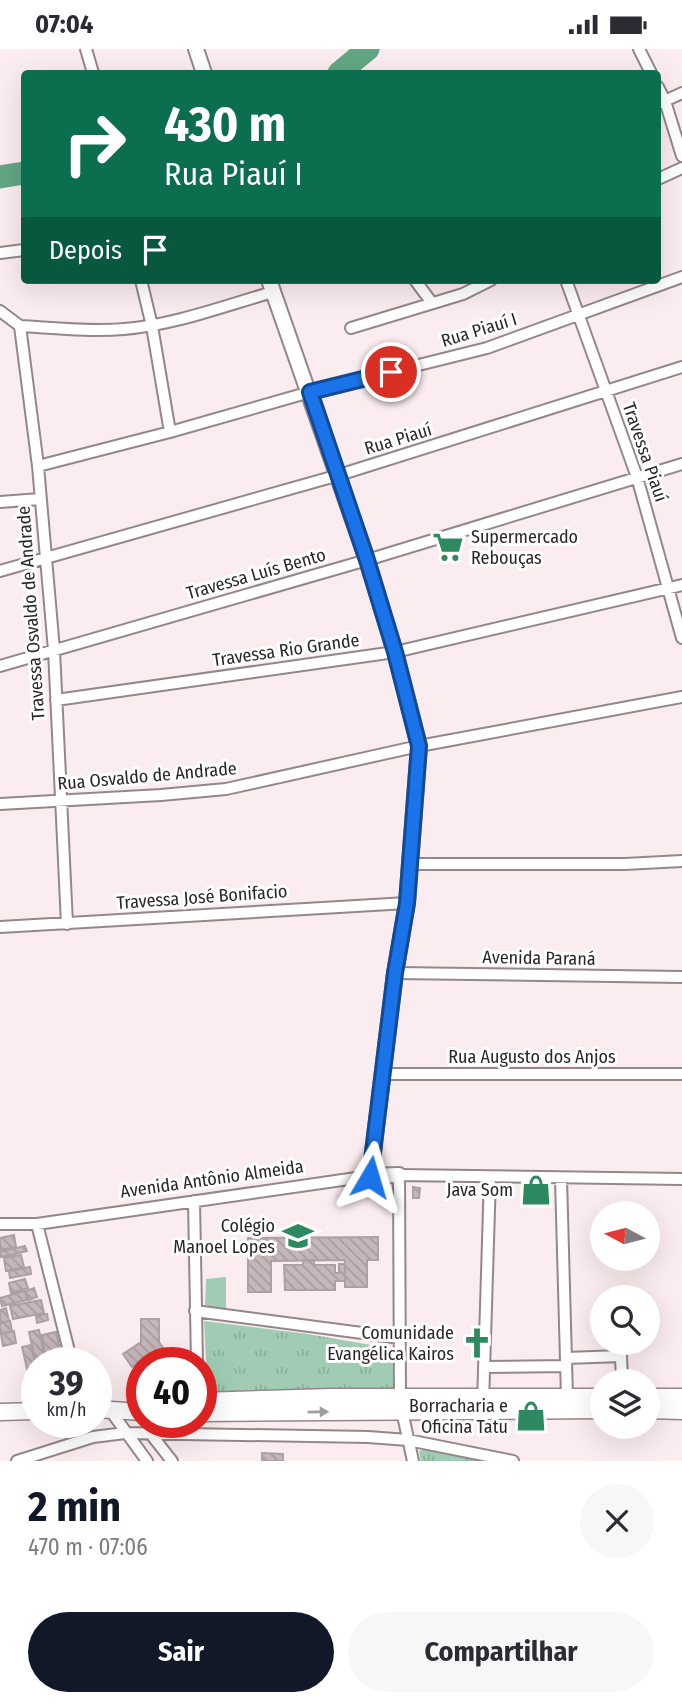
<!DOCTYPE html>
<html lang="pt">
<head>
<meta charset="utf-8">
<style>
  :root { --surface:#fff; --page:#f7f7f7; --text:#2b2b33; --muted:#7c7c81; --accent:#111827 }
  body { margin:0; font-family:"Fira Sans Condensed",sans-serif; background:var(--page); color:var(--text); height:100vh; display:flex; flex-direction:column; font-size:26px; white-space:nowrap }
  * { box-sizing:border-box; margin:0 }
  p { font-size:23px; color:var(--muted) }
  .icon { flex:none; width:38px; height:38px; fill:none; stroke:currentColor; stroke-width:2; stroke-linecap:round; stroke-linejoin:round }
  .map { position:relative; height:1412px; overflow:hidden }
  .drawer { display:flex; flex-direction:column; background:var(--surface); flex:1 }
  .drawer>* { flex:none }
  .banner { position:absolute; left:21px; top:21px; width:640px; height:214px; border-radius:7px; box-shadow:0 7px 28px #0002; background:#0b6e4f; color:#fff; overflow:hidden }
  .needle { width:46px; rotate:277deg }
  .buttons { position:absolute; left:590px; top:1152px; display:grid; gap:14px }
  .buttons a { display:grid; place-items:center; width:70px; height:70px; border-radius:50%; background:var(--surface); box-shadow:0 7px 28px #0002; font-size:35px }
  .speed { position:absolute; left:21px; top:1298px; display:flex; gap:14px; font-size:35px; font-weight:700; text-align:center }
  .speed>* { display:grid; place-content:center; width:91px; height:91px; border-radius:50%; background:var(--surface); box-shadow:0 7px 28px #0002; line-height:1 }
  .speed small { font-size:18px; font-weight:400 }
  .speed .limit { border:10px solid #d22; background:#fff; color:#111 }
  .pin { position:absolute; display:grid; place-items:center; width:60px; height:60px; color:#fff; margin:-30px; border:4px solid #fff; border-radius:50%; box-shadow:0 2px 7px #0007 }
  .me { position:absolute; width:77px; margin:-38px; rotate:7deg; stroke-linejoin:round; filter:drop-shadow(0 0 5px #0008) }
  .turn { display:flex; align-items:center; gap:24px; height:147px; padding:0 28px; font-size:32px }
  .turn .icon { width:91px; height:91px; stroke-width:2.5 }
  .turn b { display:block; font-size:49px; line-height:60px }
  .then { display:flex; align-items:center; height:66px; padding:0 28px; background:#0003; gap:14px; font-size:26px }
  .round { display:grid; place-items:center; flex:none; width:74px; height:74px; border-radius:37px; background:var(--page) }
  .summary { display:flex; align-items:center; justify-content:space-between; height:119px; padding:0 28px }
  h1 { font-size:42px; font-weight:700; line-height:52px; color:var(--accent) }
  .cta { display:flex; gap:14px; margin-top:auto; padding:14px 28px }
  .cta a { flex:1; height:80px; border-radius:42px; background:var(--accent); color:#fff; font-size:28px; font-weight:700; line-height:80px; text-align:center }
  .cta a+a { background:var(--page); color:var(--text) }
  .status { display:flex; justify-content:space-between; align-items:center; height:49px; padding:0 35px; background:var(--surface); direction:ltr }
  .status svg { height:19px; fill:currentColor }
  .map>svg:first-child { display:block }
</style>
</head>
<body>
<div class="status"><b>07:04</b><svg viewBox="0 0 49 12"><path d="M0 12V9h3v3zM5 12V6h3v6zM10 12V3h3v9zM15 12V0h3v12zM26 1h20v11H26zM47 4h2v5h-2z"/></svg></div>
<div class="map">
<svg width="682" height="1412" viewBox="0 0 682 1412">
  <defs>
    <pattern id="park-tufts" width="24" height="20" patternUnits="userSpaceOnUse" patternTransform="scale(1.75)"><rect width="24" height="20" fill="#a0ccb4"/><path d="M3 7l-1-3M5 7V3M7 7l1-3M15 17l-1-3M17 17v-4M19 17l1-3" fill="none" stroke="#8aaf9b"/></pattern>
    <pattern id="building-back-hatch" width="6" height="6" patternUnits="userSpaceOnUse" patternTransform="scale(1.75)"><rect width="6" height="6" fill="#c4b6b9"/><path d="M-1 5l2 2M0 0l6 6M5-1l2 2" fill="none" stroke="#a99c9f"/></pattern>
  </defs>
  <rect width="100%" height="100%" fill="#fbecef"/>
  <path fill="#a0ccb4" d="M226 1228V1261L205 1259 206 1230Z"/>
  <path fill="url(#park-tufts)" d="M204 1272 308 1285 394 1300 393 1341 208 1346Z
    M426 1400 484 1412H421L419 1402Z"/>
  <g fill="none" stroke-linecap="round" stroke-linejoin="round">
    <path stroke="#63a684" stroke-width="23" d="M339 24 368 0
      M0 128 24 124"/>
  </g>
  <path fill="url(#building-back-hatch)" stroke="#ad9fa3" stroke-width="2" d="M413 1138 420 1139 419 1149H413Z
    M14 1186 16 1198 0 1201V1189Z
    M378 1188V1211H367V1238H345V1211L271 1212V1243H248V1189Z
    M25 1197 27 1202 1 1208 0 1203Z
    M21 1206 24 1218 6 1222 4 1209Z
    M303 1211H314V1216H335V1224H339V1215H345V1232H335V1241H285L284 1216H303Z
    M30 1218 31 1225 10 1229 9 1222Z
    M25 1230 28 1239 11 1244 9 1234Z
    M34 1239 37 1248 29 1251 26 1242Z
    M25 1242 27 1251 2 1257 0 1249Z
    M41 1251 44 1264 13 1270 10 1257Z
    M6 1259 9 1272 0 1274V1261Z
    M47 1265 48 1271 37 1274 36 1267Z
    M141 1270H159V1293L163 1299 178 1306 173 1314H159L147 1309 132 1318 123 1305 141 1293Z
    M10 1272 12 1282 0 1285V1274Z
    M39 1281 46 1314H37V1320L29 1283Z
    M14 1282 16 1294 3 1297 1 1285Z
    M56 1283 63 1314H48L46 1311 42 1286Z
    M31 1296 37 1322 28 1324 22 1298Z
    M262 1404 283 1405V1412H262Z"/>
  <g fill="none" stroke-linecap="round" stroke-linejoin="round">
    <g stroke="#94878a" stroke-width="14">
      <path id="minor" d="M86 0 93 24
        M639 0 651 24
        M658 38 665 52 682 107
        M658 55 682 44
        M658 130 682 119
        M0 204 24 201
        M141 231 152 277 170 383
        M415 231 432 254
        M566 231 637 428 682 589
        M0 262 20 277 38 417 54 601 67 875
        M20 277C55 279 90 283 124 280 174 276 224 257 273 243
        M351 279 463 245 491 231
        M38 417 170 383 310 343 487 299 682 228
        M0 453 40 450
        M0 522 339 426 682 318
        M0 617 367 511 682 415
        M56 651 395 603 682 536
        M0 755 161 746 226 740 419 697 682 648
        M410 815H625L682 812
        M0 878 407 854
        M395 924 682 928
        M382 1025H682
        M561 1129 567 1348
        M194 1152 197 1314
        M0 1175H37L370 1127
        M37 1175 72 1314
        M195 1262 400 1289
        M566 1309 621 1307 622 1332
        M484 1318 566 1317
        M400 1348 399 1126 682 1130
        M483 1354 490 1128
        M110 1361 147 1412
        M402 1362 413 1412
        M150 1384 172 1412
        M17 1412 93 1388 125 1384 368 1388 408 1391 513 1412"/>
    </g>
    <g stroke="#94878a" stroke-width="18">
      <path id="tertiary" d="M196 0 204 24
        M269 231 367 511 395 603 419 697 407 854 395 924 370 1127 399 1126"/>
    </g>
    <g stroke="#94878a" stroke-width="19">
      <path id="secondary" d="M648 1348H682
        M201 1352 331 1348H602
        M96 1360 142 1363
        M648 1361 682 1362
        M0 1363 37 1362
        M201 1364 602 1361"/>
    </g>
    <use href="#minor" stroke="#fff" stroke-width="10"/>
    <use href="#tertiary" stroke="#fff" stroke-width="14"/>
    <use href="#secondary" stroke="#fff" stroke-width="16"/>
  </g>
  <defs><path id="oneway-solid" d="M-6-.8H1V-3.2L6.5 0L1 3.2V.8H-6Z" transform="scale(1.75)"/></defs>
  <use fill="#a09d9e" href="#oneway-solid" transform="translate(318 1363) rotate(-1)"/>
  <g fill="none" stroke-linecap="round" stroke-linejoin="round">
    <g stroke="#114b97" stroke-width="18">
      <path id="route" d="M370 1128 395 924 407 854 419 697 395 603 367 511 310 343 391 323"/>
    </g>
    <use href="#route" stroke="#1a73e8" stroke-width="12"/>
  </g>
  <defs>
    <g id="supermarket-bare" transform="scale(2.415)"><path d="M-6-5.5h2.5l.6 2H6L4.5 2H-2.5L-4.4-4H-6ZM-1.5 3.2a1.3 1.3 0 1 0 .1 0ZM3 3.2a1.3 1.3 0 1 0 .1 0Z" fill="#2c8960" stroke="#fff" stroke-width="2.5" paint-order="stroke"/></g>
    <g id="shop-bare" transform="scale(2.415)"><path d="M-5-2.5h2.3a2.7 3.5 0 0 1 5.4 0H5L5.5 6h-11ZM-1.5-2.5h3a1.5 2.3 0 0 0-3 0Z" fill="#2c8960" stroke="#fff" stroke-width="2.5" paint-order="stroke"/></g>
    <g id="school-bare" transform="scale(2.415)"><path d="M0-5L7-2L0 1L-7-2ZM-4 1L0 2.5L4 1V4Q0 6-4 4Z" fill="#2c8960" stroke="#fff" stroke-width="2.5" paint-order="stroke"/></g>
    <g id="church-bare" transform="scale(2.415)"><path d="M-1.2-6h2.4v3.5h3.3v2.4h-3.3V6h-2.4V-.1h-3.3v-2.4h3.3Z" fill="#2c8960" stroke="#fff" stroke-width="2.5" paint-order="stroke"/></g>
  </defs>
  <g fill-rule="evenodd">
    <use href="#supermarket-bare" x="448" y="498"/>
    <use href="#shop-bare" x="536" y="1141"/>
    <use href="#school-bare" x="298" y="1187"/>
    <use href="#church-bare" x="477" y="1294"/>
    <use href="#shop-bare" x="531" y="1367"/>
  </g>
  <g text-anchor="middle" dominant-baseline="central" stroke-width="6" stroke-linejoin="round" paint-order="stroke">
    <g font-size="18" fill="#2b2627" stroke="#fff">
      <text transform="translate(479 281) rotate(-17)">Rua Piauí I</text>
      <text transform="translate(398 390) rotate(-17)">Rua Piauí</text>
      <text transform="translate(645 403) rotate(71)">Travessa Piauí</text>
      <text transform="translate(256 525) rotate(-16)">Travessa Luís Bento</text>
      <text transform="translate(31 564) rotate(-94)">Travessa Osvaldo de Andrade</text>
      <text transform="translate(286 601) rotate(-8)">Travessa Rio Grande</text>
      <text transform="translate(147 727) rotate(-5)">Rua Osvaldo de Andrade</text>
      <text transform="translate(202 848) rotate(-4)">Travessa José Bonifacio</text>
      <text transform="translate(539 909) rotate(1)">Avenida Paraná</text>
      <text x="532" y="1008">Rua Augusto dos Anjos</text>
      <text transform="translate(212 1130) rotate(-8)">Avenida Antônio Almeida</text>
    </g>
    <g font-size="18" fill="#2b2627" stroke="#fff" text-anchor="end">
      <text x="471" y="488" text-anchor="start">Supermercado<tspan x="471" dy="21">Rebouças</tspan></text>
      <text x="513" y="1141">Java Som</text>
      <text x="275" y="1177">Colégio<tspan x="275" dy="21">Manoel Lopes</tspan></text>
      <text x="454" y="1284">Comunidade<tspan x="454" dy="21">Evangélica Kairos</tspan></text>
      <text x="508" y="1357">Borracharia e<tspan x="508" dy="21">Oficina Tatu</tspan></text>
    </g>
  </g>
</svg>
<div class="buttons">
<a><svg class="needle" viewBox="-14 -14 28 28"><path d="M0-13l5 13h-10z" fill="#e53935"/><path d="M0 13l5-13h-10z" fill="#7c7c81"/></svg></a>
<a><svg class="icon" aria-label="search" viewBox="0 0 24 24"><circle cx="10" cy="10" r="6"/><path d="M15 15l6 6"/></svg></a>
<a><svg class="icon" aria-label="layers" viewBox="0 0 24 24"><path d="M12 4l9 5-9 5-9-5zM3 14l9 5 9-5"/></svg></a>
</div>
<div class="speed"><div>39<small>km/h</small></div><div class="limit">40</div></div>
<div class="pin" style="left:391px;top:323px;background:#d93025"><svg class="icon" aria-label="arrive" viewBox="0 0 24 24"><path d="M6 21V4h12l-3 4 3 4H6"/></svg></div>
<svg class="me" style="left:370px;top:1128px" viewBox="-20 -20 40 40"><path d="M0-17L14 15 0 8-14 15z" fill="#1a73e8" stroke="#fff" stroke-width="4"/></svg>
<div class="banner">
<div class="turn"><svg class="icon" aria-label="right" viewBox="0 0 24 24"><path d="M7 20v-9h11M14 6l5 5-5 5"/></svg><div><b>430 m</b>Rua Piauí I</div></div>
<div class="then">Depois<svg class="icon" aria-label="arrive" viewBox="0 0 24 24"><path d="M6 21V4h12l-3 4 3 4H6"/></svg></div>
</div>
</div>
<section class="drawer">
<div class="summary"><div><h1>2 min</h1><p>470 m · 07:06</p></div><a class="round"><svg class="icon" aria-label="close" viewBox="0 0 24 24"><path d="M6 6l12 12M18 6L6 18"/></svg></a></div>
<div class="cta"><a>Sair</a><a>Compartilhar</a></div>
</section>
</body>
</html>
